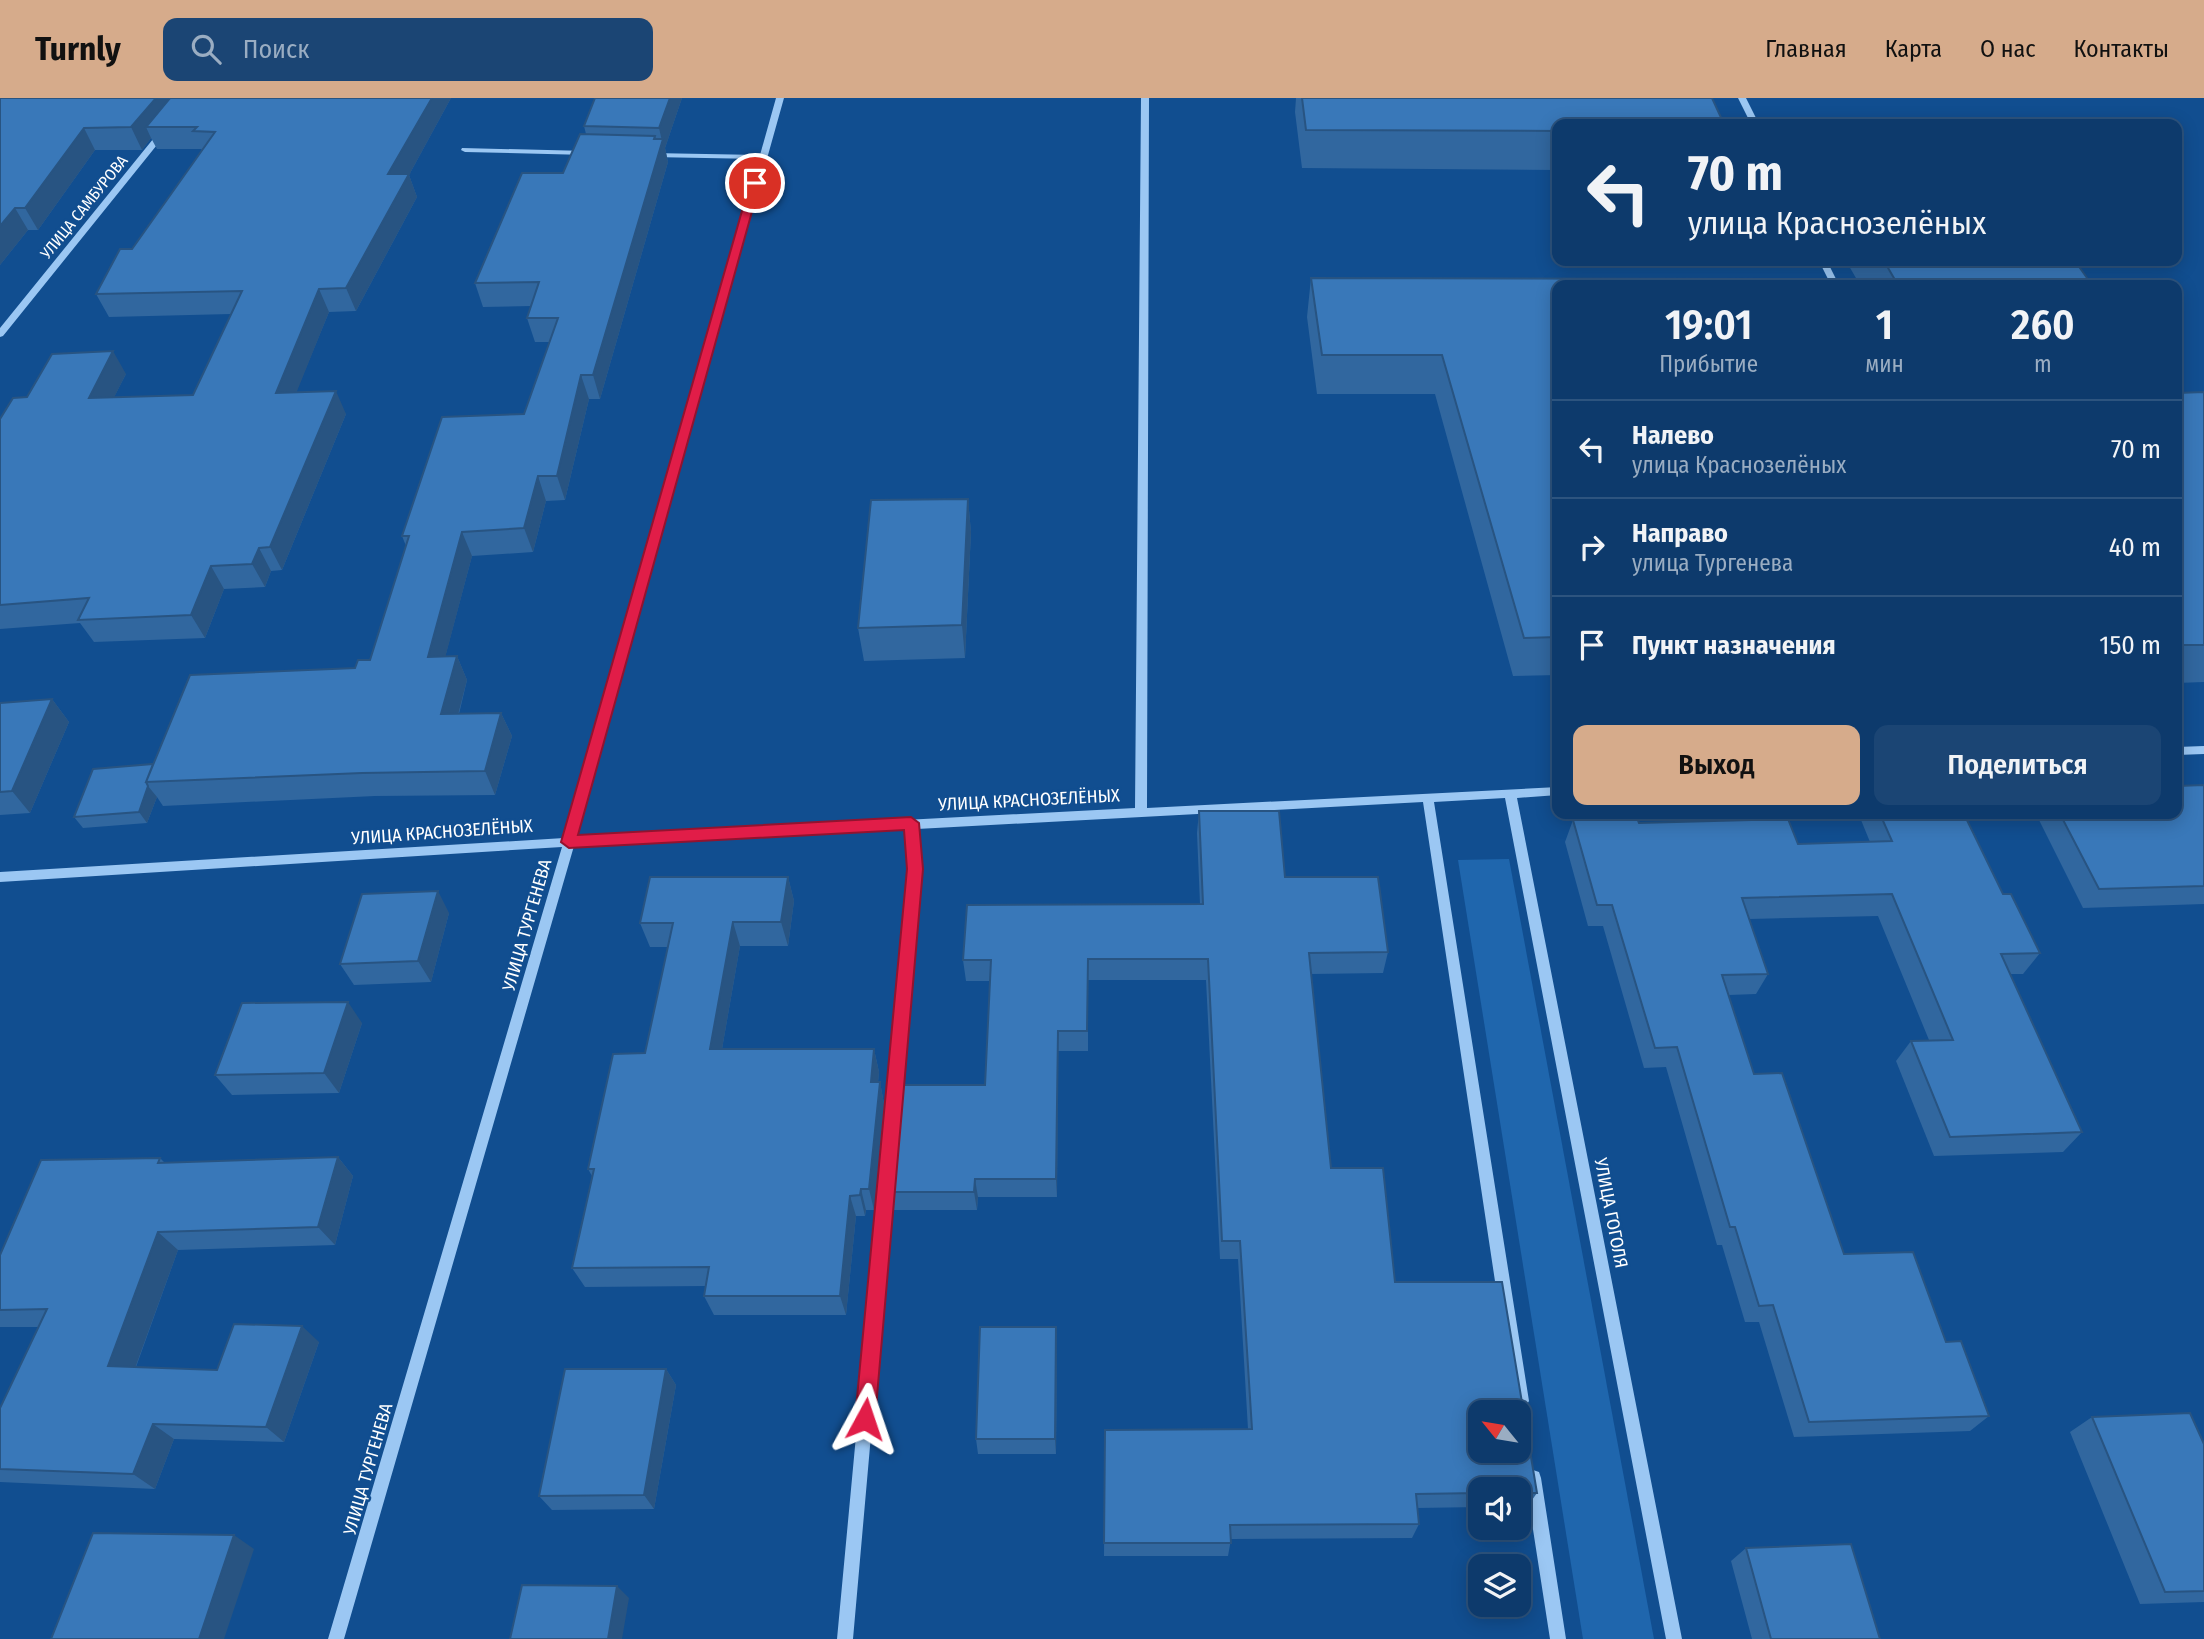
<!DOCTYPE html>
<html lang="ru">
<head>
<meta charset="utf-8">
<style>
  :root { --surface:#0d3a6c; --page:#1b4574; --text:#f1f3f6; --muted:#9aadc2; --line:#2d547f; --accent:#d6ab8b }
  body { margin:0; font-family:"Fira Sans Condensed",sans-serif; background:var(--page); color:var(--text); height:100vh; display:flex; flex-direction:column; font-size:26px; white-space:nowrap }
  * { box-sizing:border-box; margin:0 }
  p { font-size:23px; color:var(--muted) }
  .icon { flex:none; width:38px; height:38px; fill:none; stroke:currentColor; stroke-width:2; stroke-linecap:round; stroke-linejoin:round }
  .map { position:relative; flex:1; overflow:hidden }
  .panel { position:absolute; left:1552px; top:182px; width:630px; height:539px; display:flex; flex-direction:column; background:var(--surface); border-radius:14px; box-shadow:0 4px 18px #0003,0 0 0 2px var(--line) }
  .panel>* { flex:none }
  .top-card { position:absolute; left:1552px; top:21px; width:630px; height:147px; border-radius:14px; box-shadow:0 4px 18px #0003,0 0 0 2px var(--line); background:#0d3a6c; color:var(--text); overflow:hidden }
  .needle { width:46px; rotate:300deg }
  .controls { position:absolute; left:1468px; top:1302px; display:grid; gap:14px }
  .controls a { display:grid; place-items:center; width:63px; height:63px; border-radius:14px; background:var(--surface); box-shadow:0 4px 18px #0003,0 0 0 2px var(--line); font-size:35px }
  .pin { position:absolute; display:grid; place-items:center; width:60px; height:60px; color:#fff; margin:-30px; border:4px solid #fff; border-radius:50%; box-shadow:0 2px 7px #0007 }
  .me { position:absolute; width:77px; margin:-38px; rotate:5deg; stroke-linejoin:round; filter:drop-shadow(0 0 5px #0008) }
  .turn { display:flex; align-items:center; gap:24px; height:147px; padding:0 21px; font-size:32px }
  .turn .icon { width:91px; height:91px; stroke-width:2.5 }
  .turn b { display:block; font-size:49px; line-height:60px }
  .eta { display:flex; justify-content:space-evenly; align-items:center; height:119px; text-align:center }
  .eta b { font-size:42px; font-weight:600; line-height:49px }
  .cta { display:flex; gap:14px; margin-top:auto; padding:14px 21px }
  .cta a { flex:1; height:80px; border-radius:14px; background:var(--accent); color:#111; font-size:28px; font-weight:600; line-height:80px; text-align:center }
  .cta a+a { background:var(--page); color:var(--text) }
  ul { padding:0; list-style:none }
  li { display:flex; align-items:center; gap:21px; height:98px; padding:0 21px; border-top:2px solid var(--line) }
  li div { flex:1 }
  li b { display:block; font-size:26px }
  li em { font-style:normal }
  header { display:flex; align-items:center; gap:42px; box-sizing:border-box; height:98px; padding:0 35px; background:var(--accent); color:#111 }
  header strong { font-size:33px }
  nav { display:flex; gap:38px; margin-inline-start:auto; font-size:24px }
  .search { width:490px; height:63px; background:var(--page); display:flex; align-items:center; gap:18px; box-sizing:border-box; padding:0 24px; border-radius:14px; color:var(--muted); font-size:26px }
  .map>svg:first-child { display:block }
</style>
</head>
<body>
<header>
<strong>Turnly</strong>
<div class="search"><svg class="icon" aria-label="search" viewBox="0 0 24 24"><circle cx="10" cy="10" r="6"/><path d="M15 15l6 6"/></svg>Поиск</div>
<nav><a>Главная</a><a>Карта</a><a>О нас</a><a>Контакты</a></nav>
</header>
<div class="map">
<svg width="2204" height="1541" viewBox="0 0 2204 1541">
  <rect width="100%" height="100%" fill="#114e90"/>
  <path fill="#1f66ad" d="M1509 761 1654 1541H1583L1458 762Z"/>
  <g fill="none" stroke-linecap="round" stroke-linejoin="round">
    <path fill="#9bc7f3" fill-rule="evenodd" d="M776 0H784L577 739 1135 710 1141 0H1149L1147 710 1558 689V697L1517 700 1682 1541H1666L1505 700 1434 704 1529 1303 1526 1308 1521 1311 1516 1308 1513 1303 1423 704 917 731 921 771 853 1541H837L909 771 906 731 574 748 344 1541H328L562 749 0 784V774L564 740 759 61 651 59 647 57 651 55 760 57Z
      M1738 0H1746L1759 26H1751Z
      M162 30 169 32 3 238 0 239V230Z
      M462 50 587 53 591 55 587 57 465 54 461 52Z
      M1819 163H1827L1839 187H1831Z
      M2204 648V656L2177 657V649Z
      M1533 1372 1539 1374 1541 1380 1566 1541H1550L1525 1380 1527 1374Z"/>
  </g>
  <path fill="#31679f" d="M0 0H451L409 77 417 99 356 213 329 214 296 294 346 316 282 472 271 473 265 489 224 491 205 540 94 544 80 525 0 531V321L27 299 126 276 114 299 193 297 231 216 109 219 96 196 132 151 202 52 201 51H157L151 40 142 52H95L38 132H28L0 167Z
    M595 0H682L665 50 668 64 600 301H589L565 402 546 403 533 454 472 458 445 559 457 558 467 582 459 616 501 615 512 638 495 697 375 698 163 708 157 699 147 725 83 730 74 719 153 666 355 570 370 562 406 448 402 438 524 316 550 244H535L527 220 531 208 483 209 475 185 563 75 586 36 584 28Z
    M1296 0H1712L1558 26V72L1302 70 1295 14Z
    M1852 163H2075L2092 187H1860L1849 168Z
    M1311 180 1558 187V577L1513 578 1435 296H1317L1307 219Z
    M2204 294V584L2177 585V295Z
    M968 401 971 434 965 560 864 563 858 530Z
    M52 601 69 624 30 715 0 717V605Z
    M2204 687V806L2083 810 2036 716H2177Z
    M1199 713 1285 779 1388 854 1383 875 1311 876 1331 1070 1395 1184 1537 1395 1527 1409H1519V1391H1480V1409L1417 1410 1419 1426 1412 1440 1231 1441 1228 1458H1104L1105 1332 1248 1331 1238 1161H1220L1206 882H1088V953H1058L1057 1099H978L977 1112H894L889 1094 985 987 990 883H966L963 862 1200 806 1197 735Z
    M1864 716H1964L2003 796 2040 855 2023 876H2010L2082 1034 2063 1054 1934 1058 1896 963 1911 943 1929 942 1878 818 1749 821 1768 876 1756 896 1729 897 1754 976 1844 1156 1946 1244 1989 1318 1970 1333 1794 1339 1759 1224H1745L1722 1147H1717L1666 969 1644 970 1603 828H1588L1565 744 1573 722 1639 725 1798 746 1870 744 1861 722Z
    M788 779 794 803 788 848H740L722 951H874L879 974 878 984H880L884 1006 874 1112H866L865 1118H856L846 1217H714L704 1198 706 1188 585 1189 572 1170 592 1078 588 1071 645 955 668 849H650L640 825Z
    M449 815 431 884 354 887 340 866Z
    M362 925 339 995 232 997 215 977Z
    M338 1059 353 1078 335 1147 178 1152 136 1269 217 1272 319 1244 284 1344 174 1341 155 1391 0 1384V1310L39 1229H0V1157L160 1060 165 1065Z
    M1056 1229 1057 1246 1056 1356H978L976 1341Z
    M666 1271 676 1287 654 1411 552 1412 539 1398Z
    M2092 1319 2204 1346V1504L2140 1506 2070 1334Z
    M1746 1450 1880 1541H1752L1731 1463Z"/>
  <path fill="#285482" d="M156 0H184L146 29 151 40 142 52 131 29Z
    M432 0H451L409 77 417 99 356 213 346 190 388 76Z
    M670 0H682L665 50 668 64 600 301 593 277 655 38 659 54 662 43 659 30Z
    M84 30 95 52 38 132 25 110Z
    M15 110 28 132 0 167V128Z
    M319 191 329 214 287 318 276 295Z
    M113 253 126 276 102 323 89 300Z
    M581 277 589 301 565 402 557 378Z
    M336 293 346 316 282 472 270 449Z
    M538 378 546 403 533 454 524 430Z
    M968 401 971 434 965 560 962 527Z
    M462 434 472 458 439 583 428 559Z
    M259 450 271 473 265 489 252 466Z
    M211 468 224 491 205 540 191 517Z
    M457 558 467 582 452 640 441 616Z
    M52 601 69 624 30 715 12 693Z
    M501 615 512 638 495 697 485 673Z
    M148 688 157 699 147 725 139 714Z
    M788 779 794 803 788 848 781 824Z
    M438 793 449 815 431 884 418 863Z
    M733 824 740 848 718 974 710 951Z
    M348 904 362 925 339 995 324 975Z
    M1058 933V953L1057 1099 1056 1081Z
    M874 951 879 974 876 1006 871 984Z
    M880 984 884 1006 874 1112 869 1091Z
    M338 1059 353 1078 335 1147 318 1129Z
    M975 1081 978 1099 977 1112 974 1094Z
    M861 1091 866 1112 865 1118 860 1097Z
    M850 1098 856 1118 846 1217 840 1198Z
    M158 1134 178 1152 130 1284 108 1268Z
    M302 1228 319 1244 284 1344 266 1329Z
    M1056 1229 1057 1246 1056 1356 1055 1341Z
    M666 1271 676 1287 654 1411 644 1397Z
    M153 1326 174 1341 155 1391 133 1376Z
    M234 1437 254 1451 224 1541H199Z
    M617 1488 629 1500 622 1541H608Z"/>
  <path fill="#3978b9" stroke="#285482" stroke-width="2" fill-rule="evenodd" d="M0 0H156L131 29 84 30 25 110H15L0 128Z
    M170 0H432L388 76H409L346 190 319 191 276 295 336 293 270 449 259 450 252 466 211 468 191 517 78 522 89 500 0 507V321L13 300 27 299 52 256 113 253 89 300 193 297 242 193 96 196 120 151H132L215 34 193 33 197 29H146Z
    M595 0H670L659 30 584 28Z
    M1302 0H1712L1724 26H1558V33L1306 32Z
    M580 36 655 38 654 41H663L593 277H581L557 378H538L524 430 462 434 428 559 457 558 441 616 501 615 485 673 362 675 146 684 190 577 355 570 358 562H370L409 438H402L442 319 524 316 558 220H527L539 184 475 185 522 75H563Z
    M1884 163H2075L2092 187H1898Z
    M1311 180 1773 181 1775 187H1558V539L1524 540 1442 257H1322Z
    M2204 294V547H2177V295Z
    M968 401 962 527 858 530 871 402Z
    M52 601 12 693 0 694V605Z
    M153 666 146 684 148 688 139 714 74 719 93 671Z
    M2204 687V788L2099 791 2060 716H2177V688Z
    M1199 713H1279L1285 779H1378L1388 854 1309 855 1331 1070H1383L1395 1184H1502L1537 1395H1519V1391H1480V1395L1416 1396 1419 1426 1230 1427 1231 1445H1104L1105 1332 1252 1331 1240 1143H1222L1208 861H1088L1087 933H1058L1056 1081H975L974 1094H889L899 987H985L991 862H963L967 807 1203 806ZM1480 1314H1519V1353H1480Z
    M1880 716H1964L2003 796H2011L2040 855 2001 856 2082 1034 1950 1039 1911 943 1953 942 1892 796 1742 800 1768 876 1722 877 1754 976 1782 975 1844 1156 1913 1154 1946 1244 1961 1243 1989 1318 1809 1324 1773 1207 1759 1208 1735 1129H1730L1677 949 1655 950 1612 807H1597L1573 722 1637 720 1639 725 1788 721 1798 746 1892 743Z
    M650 779H788L781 824H733L710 951H874L871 984H880L869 1091H861L860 1097 850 1098 840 1198H704L709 1169 572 1170 594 1071H588L613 956 645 955 673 825H640Z
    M438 793 418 863 340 866 362 796Z
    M348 904 324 975 215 977 242 905Z
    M338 1059 318 1129 158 1134 108 1268 217 1272 234 1226 302 1228 266 1329 153 1326 133 1376 0 1371V1310L47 1211 0 1212V1157L41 1062 160 1060 158 1065Z
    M980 1229H1056L1055 1341H976Z
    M565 1271H666L644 1397 539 1398Z
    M2190 1315 2204 1346V1493L2165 1494 2092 1319Z
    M93 1435 234 1437 199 1541H51Z
    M1851 1446 1880 1541H1771L1746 1450Z
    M522 1487 617 1488 608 1541H510Z"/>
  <path fill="#e11d48" stroke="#92132f" stroke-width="2" d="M755 82 760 85 578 737 911 719 919 725 923 771 875 1321 872 1328 865 1331 858 1328 855 1321 907 771 904 732 569 750 561 744 750 85Z"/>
  <g text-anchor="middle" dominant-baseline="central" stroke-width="5" stroke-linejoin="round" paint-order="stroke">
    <g font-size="16" fill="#fff" stroke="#114e90">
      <text transform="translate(84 109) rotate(-51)">УЛИЦА САМБУРОВА</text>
    </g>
    <g font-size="18" fill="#fff" stroke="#114e90">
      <text transform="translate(1029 702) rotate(-3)">УЛИЦА КРАСНОЗЕЛЁНЫХ</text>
      <text transform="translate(442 734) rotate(-4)">УЛИЦА КРАСНОЗЕЛЁНЫХ</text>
      <text transform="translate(527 827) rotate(-74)">УЛИЦА ТУРГЕНЕВА</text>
      <text transform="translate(1611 1115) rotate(79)">УЛИЦА ГОГОЛЯ</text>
      <text transform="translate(368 1371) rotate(-74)">УЛИЦА ТУРГЕНЕВА</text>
    </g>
  </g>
</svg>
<div class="controls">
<a><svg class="needle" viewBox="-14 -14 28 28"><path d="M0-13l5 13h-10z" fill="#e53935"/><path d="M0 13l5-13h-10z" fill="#9aadc2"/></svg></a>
<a><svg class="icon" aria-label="sound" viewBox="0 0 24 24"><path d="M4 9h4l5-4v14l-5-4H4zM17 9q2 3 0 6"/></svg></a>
<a><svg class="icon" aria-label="layers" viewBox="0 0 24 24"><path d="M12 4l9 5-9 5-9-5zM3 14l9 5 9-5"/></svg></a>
</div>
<div class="pin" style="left:755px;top:85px;background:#d93025"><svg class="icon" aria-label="arrive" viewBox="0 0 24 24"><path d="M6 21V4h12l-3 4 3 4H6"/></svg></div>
<svg class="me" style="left:865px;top:1321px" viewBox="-20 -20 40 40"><path d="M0-17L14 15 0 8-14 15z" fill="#e11d48" stroke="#fff" stroke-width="4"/></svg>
<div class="top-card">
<div class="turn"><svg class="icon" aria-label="left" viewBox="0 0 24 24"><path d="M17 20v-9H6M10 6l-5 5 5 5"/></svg><div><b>70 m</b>улица Краснозелёных</div></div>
</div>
<section class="panel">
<div class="eta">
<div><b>19:01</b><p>Прибытие</p></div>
<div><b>1</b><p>мин</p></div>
<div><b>260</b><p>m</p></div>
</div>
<ul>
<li><svg class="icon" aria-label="left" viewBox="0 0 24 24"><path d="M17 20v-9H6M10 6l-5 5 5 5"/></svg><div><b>Налево</b><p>улица Краснозелёных</p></div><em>70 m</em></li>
<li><svg class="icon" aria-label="right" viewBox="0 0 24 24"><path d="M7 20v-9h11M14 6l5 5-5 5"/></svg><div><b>Направо</b><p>улица Тургенева</p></div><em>40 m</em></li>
<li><svg class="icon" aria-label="arrive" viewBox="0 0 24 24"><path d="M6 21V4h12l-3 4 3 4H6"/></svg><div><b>Пункт назначения</b></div><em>150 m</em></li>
</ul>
<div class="cta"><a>Выход</a><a>Поделиться</a></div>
</section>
</div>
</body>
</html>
